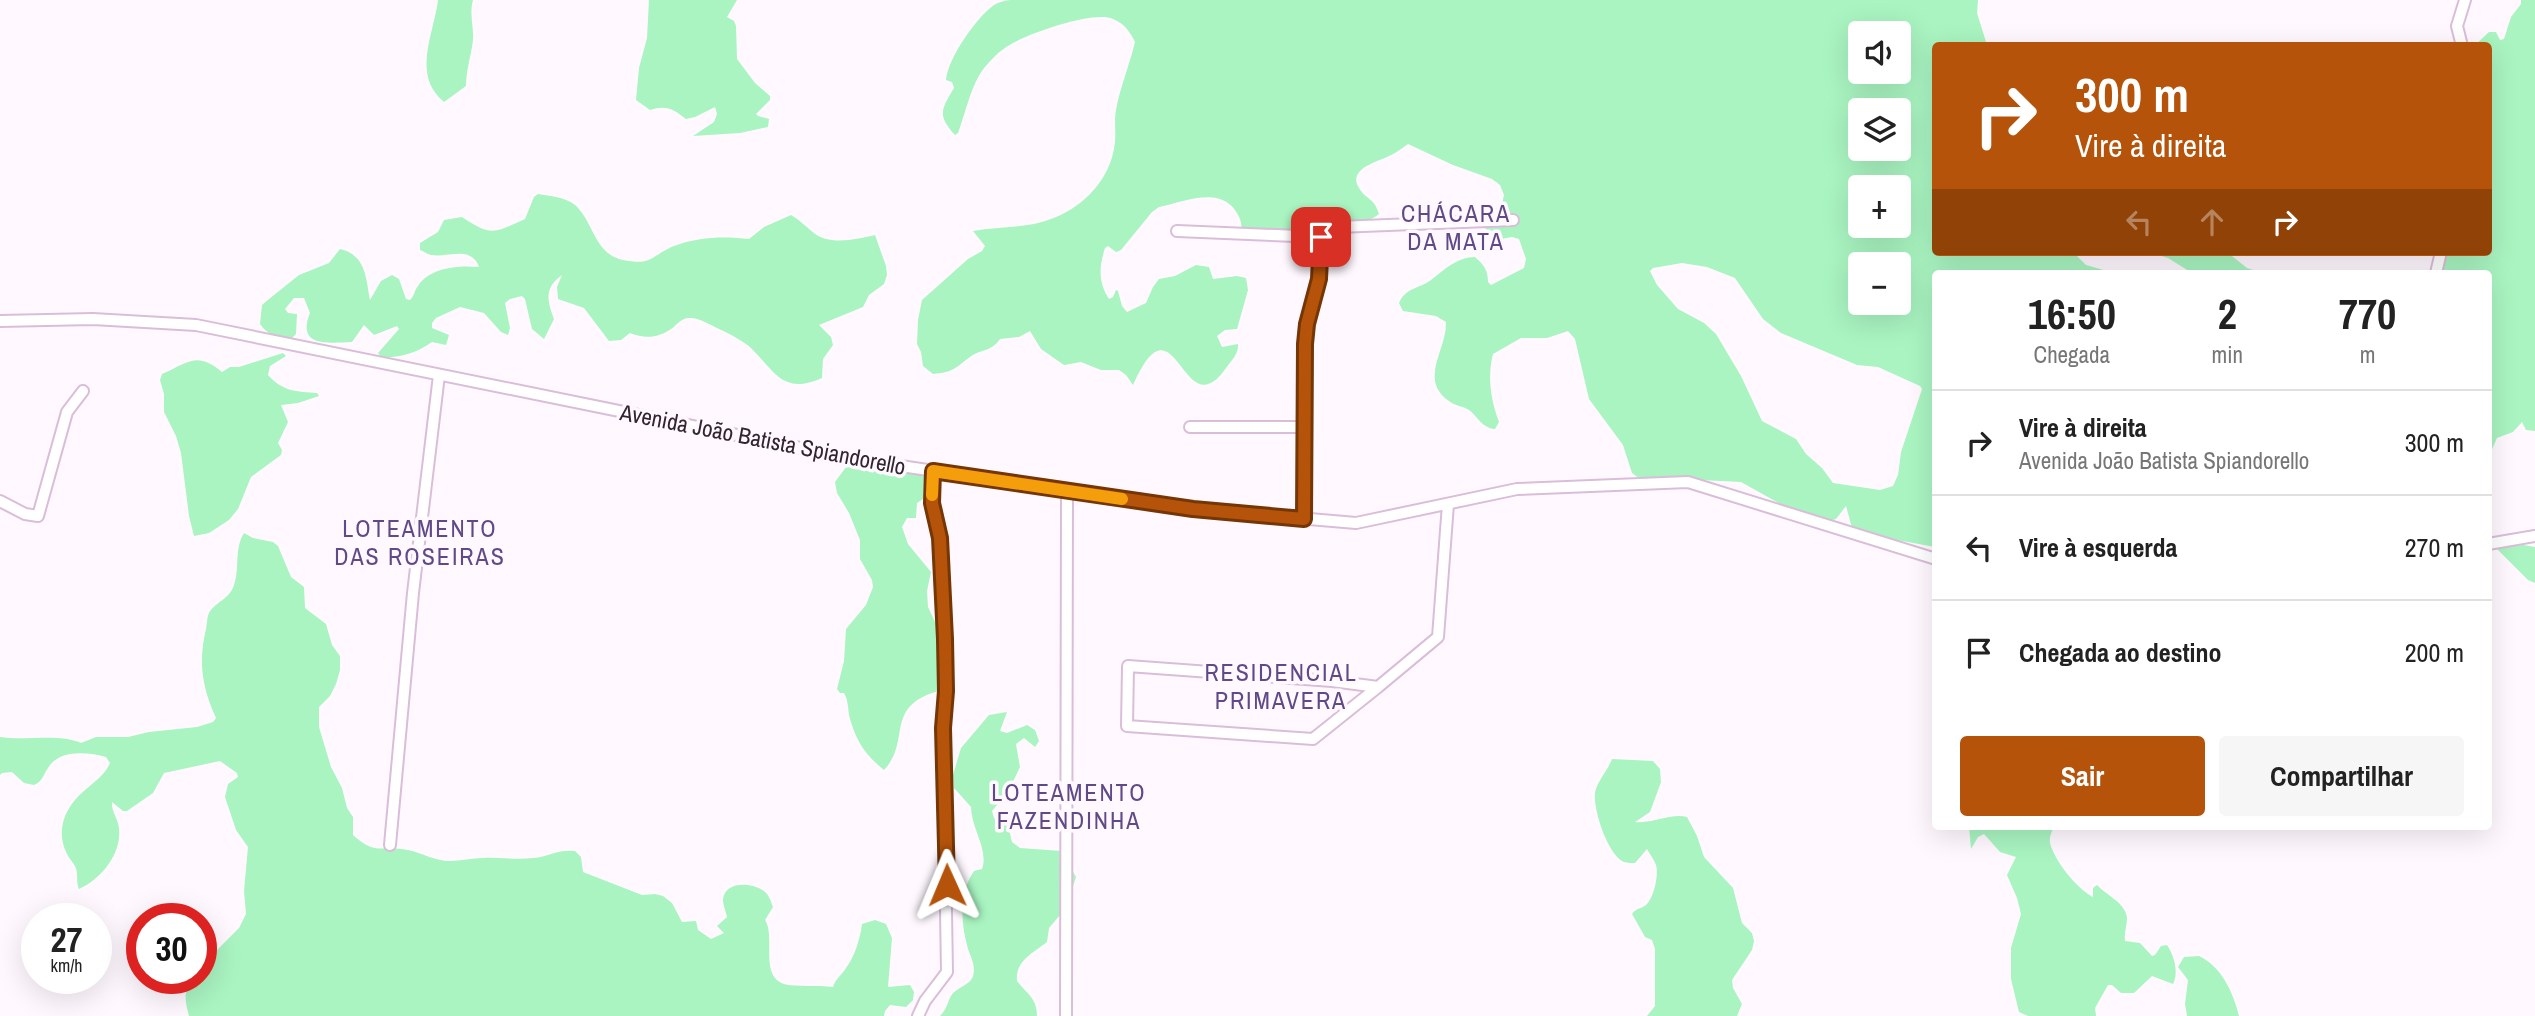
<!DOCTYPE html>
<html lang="pt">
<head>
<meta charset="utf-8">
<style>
  :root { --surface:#fff; --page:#f6f6f6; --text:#222; --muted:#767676; --line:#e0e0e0; --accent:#b45309 }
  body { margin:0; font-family:"Archivo Narrow",sans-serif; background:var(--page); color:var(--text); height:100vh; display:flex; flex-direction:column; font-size:26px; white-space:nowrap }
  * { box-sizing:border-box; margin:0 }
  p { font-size:23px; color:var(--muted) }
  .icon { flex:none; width:38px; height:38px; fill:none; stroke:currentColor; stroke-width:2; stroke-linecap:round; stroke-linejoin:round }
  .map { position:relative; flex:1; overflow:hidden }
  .side { position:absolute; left:1932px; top:270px; width:560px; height:560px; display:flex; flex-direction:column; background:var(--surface); border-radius:7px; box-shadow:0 7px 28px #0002 }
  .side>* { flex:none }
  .hud { position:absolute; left:1932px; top:42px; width:560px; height:214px; border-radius:7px; box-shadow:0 7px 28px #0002; background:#b45309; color:#fff; overflow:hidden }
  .controls { position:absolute; left:1848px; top:21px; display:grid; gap:14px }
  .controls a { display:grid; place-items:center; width:63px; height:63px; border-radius:7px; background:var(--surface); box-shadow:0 7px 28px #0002; font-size:35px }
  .speed { position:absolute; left:21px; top:903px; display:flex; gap:14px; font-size:35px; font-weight:700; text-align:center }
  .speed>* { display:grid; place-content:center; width:91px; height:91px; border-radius:50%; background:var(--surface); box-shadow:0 7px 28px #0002; line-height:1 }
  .speed small { font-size:18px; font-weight:400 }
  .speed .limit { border:10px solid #d22; background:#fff; color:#111 }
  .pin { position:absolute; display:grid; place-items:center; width:60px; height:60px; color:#fff; margin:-30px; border-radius:14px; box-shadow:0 4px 10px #0006 }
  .me { position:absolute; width:77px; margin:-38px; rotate:359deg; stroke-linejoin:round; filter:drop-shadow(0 0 5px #0008) }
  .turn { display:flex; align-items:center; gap:24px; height:147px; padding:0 28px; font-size:32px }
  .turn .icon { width:91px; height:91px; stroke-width:2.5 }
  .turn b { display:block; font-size:49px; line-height:60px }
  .lanes { display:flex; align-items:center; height:66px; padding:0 28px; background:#0003; justify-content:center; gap:35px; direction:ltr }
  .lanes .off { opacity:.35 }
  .eta { display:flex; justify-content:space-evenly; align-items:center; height:119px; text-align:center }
  .eta b { font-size:42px; font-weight:700; line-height:49px }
  .primary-button { display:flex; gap:14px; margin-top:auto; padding:14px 28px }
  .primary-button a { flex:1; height:80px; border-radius:7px; background:var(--accent); color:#fff; font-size:28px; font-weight:700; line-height:80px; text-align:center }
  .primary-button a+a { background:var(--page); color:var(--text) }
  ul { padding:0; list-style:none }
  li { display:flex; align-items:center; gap:21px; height:105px; padding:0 28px; border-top:2px solid var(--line) }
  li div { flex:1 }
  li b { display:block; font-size:26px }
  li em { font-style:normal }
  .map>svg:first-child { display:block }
</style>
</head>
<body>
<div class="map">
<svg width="2535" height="1016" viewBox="0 0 2535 1016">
  <rect width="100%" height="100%" fill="#fff9ff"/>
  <path fill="#a9f4c1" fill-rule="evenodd" d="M438 0H473C469 14 474 27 473 40 471 56 466 70 466 86L444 102C411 75 434 34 438 0Z
    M649 0H737L727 17 734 21 736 26 737 59 755 83 770 96V100L756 114 758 116 769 119 768 127 740 133 693 136 714 122 717 114 715 107 695 117 686 119C673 109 667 105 650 110L636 100 639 68 647 38Z
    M1010 0H1978L1977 13 1987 45 1936 46V252H2073L2086 265 2114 273H1936L1935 547 1897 540 1868 539 1852 528 1846 506 1836 519 1826 522 1784 506 1741 482 1681 479 1644 482 1632 473 1623 445 1589 399 1575 339 1568 331 1547 338H1521L1493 354C1487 377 1491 401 1499 422L1495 429C1482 428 1478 417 1469 410 1463 406 1455 406 1449 401 1418 379 1447 350 1446 322L1436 316 1403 311 1399 303C1406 287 1419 289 1431 280 1444 270 1457 257 1475 257 1484 265 1488 270 1488 282L1491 285 1524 268 1526 259 1519 239 1512 237 1496 240 1485 228 1474 223 1502 204 1504 195 1500 185 1492 179 1453 165 1408 144C1402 148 1396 153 1389 156 1377 162 1347 169 1359 188 1366 200 1374 197 1379 214 1373 219 1366 221 1357 223 1336 228 1332 243 1326 262L1321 246 1303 234 1257 228 1243 235C1241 230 1242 225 1240 219 1225 183 1187 201 1159 207L1152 212 1121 250 1116 252 1108 246 1105 248C1099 267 1098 282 1109 299L1113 297 1116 290 1118 291 1122 306 1127 312 1146 303 1153 287 1159 279 1175 276 1196 265 1209 267 1213 279 1237 276 1246 278 1248 290 1237 329 1225 330 1217 336 1222 347 1238 344C1239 353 1232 360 1226 368 1182 431 1176 288 1133 385L1126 375 1119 370H1101L1081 362 1064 365 1041 349 1030 331 1019 337 1000 339C990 353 982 348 970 357 955 368 954 372 933 374L923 366 921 352 917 344 918 320 922 300 968 259 982 251 985 246 973 231C995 227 1017 228 1038 223 1077 214 1111 183 1115 142 1116 131 1114 120 1116 110 1120 87 1130 64 1135 42 1130 32 1125 24 1113 19 1094 10 1022 35 1005 48 997 53 991 60 985 67 971 84 966 112 958 133L955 135C937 115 941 110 954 88L952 82 946 80C948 58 976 18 994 5 999 2 1004 1 1010 0ZM1860 33H1899V72H1860ZM1860 110H1899V149H1860ZM1860 187H1899V226H1860ZM1682 263 1707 267 1735 278 1763 319 1781 333 1857 365 1878 367 1920 386 1922 389 1901 452 1898 475 1893 486 1880 490 1833 483 1822 468 1806 454 1796 439 1762 421 1741 376 1716 334 1704 323 1678 309 1657 285 1650 271 1653 268ZM1860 264H1899V303H1860Z
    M2521 0H2535V431L2526 430 2522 422 2513 432 2497 438 2489 456 2488 273H2434L2436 252H2488V46L2475 45 2489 32H2496L2500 40 2504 39 2511 17 2521 4Z
    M538 194C550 196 565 197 575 205 594 222 594 254 623 260 653 266 650 256 674 246 697 237 725 236 749 239L764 227 791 215C801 221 805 226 814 233 829 246 858 239 875 235L886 266 887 275 884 284 869 295 863 307 819 325 831 337 833 345 823 359 822 378C783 395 776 373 751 348 746 343 727 332 719 329 711 325 698 317 689 318 681 318 677 325 671 329 658 338 645 339 630 333L621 340 609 341 584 308 558 299 557 287 562 275C544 288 547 300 554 319L544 339 532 329 525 299 522 296 510 299 505 303 510 328 508 335 501 332 484 313 460 307 436 318 432 323V328L449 335 446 345 432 342C417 353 400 358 381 357L378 353 399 329 397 326 374 335 364 325 352 342C328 343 296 347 310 313L304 298H294L285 309 288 313 297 314 296 334 292 338C278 337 268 336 260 324L262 305 269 299 299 275 329 263 340 249C366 255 366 278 370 300L381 281 392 275 399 279 406 299 410 300C415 295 414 291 418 286 430 267 459 265 479 267 471 245 449 258 431 255 427 254 423 251 420 250V243L438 232 444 220 462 217C492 237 494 233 525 219L534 197Z
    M2149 252H2227L2247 268 2263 273H2192L2168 258Z
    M283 353 286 356 270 366 268 375C282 391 297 392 317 393L319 396 298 403 281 405 288 422 278 443 282 450 281 455 251 477 238 509 229 520 209 533 194 536 189 516 181 453 176 436 164 412V394L160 380 162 374C189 362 197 351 222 372L230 367H239Z
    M892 461 932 479 923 499 917 503 916 518H907L902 527 908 544 931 572 927 591 928 607 944 641 945 678 939 691C883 706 912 741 884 770 864 754 855 739 849 715 848 707 848 700 844 693H840L837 689 844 661 846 629 866 605 873 587 872 580 860 559V540L849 513 837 493 835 482 849 463Z
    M244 533 253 538 273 542 278 546 291 577 304 587 305 608 326 624 332 645 340 656V670L336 684 330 696 319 707V727L331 767 342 788 347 808 353 817V835C376 856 381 845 408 850 422 853 435 861 450 861 461 861 472 858 483 858 499 857 516 860 533 858 549 857 557 849 575 851L581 857 583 872 642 895 655 894 663 896 672 903 682 922 696 921 698 930 711 939 724 933 717 926 727 917C726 912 723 905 723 900 724 880 754 882 765 892 769 895 771 902 773 907L765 920C776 936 759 976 784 984 794 987 819 985 833 987 836 978 841 976 846 968 855 956 860 939 862 924L875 920 886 924 892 938 888 987 910 985 914 992 913 1000 906 1007 890 1005 885 1011 884 1016H189C185 1002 183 991 192 978H201V966L239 928 246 914 244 891 248 847 236 830 225 797 228 784 238 777 237 773 220 761 164 773 153 793 127 811H123L112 802C111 811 118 819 119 828 122 854 101 879 79 889 76 882 78 875 76 868 74 863 69 859 67 854 55 830 65 807 84 791 94 782 105 775 110 763L106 757C88 752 59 749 48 768 43 775 43 781 34 785L24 783 12 772 2 773 0 775V737C26 741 60 733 81 743L96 737H128L149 732 197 727 213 722 216 718C202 687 198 662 206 629 207 624 207 617 209 613 215 602 230 599 234 585 240 568 234 549 244 533Z
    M2496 540 2535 547V583L2528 580 2494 546Z
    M1007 712 1000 731 1007 733 1027 725 1035 730 1039 741 1035 747 1024 738 1016 744 1020 767 1008 792 992 811 994 818 996 820 1006 817 1012 842 1020 848 1062 851 1076 877 1066 908 1049 928 1047 942C1033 953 1015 961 1017 981 1027 994 1037 998 1037 1016H940C949 1007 947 1000 953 993 959 987 971 984 973 976 976 967 971 957 968 949 961 924 958 894 974 871L982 869C989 850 971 828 971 807L954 788 953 775 961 748 989 715Z
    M1612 759 1653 761 1660 769 1661 782 1650 812 1635 822C1653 824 1670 813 1687 817L1697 836 1704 857 1733 888 1742 923 1752 933 1754 941 1752 950 1732 980 1733 988 1742 1004 1737 1016H1647L1655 1006V949L1652 940 1645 937 1632 914C1636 908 1641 909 1646 905 1654 898 1659 874 1656 865 1654 860 1650 854 1647 849L1635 863C1632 863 1627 863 1624 862 1608 855 1593 810 1595 793 1596 783 1608 770 1612 759Z
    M1969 826H2054C2052 832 2049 836 2050 843 2054 860 2077 889 2093 897V888L2097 885C2106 895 2126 903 2127 918 2127 926 2124 932 2125 941L2140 943 2152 956 2155 955 2161 946 2167 945C2174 955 2179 973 2173 984L2152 976 2134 993H2121L2112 985H2108L2095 1008 2096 1016H2028L2019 1012 2011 979V948L2021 914 2017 898 2007 875 2016 857 2000 852 1984 834 1978 837 1971 849Z
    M2199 956C2222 967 2233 992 2239 1016H2187L2185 1004 2188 980 2178 967 2184 957Z"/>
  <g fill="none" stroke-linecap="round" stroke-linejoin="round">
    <g stroke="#dabed9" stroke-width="14">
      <path id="minor" d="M2462 46 2457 26 2465 0
        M1177 231 1321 237
        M2436 273 2441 252
        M0 321 93 319 196 325 860 460 1193 509 1356 523 1517 489 1688 482 1936 559
        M1190 427H1305
        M0 501 25 514 38 516 67 412 83 391
        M1305 519V344L1307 324 1319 279 1321 237 1328 230 1338 227 1513 220
        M2488 544 2535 536
        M1128 666 1332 681 1378 687 1313 739 1127 726Z
        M1378 687 1438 637 1448 504
        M390 845 413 593 439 375
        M918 1016 925 1001 947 972 943 728 946 691 945 639 940 538 932 503 933 471
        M1066 1016 1067 491"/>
    </g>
    <use href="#minor" stroke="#fff" stroke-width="10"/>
  </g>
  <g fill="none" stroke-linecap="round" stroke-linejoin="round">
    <g stroke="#753606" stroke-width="18">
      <path id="route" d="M947 885 943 728 946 691 945 639 940 538 932 503 933 471 1193 509 1304 519 1305 344 1307 324 1319 279 1321 237"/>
    </g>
    <use href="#route" stroke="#b45309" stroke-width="12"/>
    <path stroke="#f59e0b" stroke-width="12" d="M932 495 933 471 1122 499"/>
  </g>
  <g text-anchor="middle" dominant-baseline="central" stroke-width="7" stroke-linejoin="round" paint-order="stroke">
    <g font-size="23" fill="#312630" stroke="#fff9ff">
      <text transform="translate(763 439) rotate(11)">Avenida João Batista Spiandorello</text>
    </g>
    <g font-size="24" letter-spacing="2" fill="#5f4987" stroke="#fff9ff">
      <text x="1456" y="213">CHÁCARA<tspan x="1456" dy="28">DA MATA</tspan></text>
      <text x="420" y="528">LOTEAMENTO<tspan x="420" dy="28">DAS ROSEIRAS</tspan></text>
      <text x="1281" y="672">RESIDENCIAL<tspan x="1281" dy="28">PRIMAVERA</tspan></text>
      <text x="1069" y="792">LOTEAMENTO<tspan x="1069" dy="28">FAZENDINHA</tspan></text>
    </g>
  </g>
</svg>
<div class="controls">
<a><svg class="icon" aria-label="sound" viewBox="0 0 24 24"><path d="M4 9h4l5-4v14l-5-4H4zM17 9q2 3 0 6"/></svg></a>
<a><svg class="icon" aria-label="layers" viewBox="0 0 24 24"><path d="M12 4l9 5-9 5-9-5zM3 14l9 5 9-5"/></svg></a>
<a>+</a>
<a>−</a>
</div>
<div class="speed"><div>27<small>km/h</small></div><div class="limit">30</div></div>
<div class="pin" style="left:1321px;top:237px;background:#d93025"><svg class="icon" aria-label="arrive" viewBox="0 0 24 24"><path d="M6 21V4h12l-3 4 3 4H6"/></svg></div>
<svg class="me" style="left:947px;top:885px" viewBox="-20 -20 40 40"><path d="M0-17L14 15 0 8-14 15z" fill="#b45309" stroke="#fff" stroke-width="4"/></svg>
<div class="hud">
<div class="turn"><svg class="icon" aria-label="right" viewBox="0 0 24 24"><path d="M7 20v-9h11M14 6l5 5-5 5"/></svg><div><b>300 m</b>Vire à direita</div></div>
<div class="lanes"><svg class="icon off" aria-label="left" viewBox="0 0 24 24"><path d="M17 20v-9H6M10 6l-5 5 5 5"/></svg><svg class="icon off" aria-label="ahead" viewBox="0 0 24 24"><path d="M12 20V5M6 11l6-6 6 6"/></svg><svg class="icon" aria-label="right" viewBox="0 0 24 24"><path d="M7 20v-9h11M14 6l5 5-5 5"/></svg></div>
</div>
<section class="side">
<div class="eta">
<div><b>16:50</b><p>Chegada</p></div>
<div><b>2</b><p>min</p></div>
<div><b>770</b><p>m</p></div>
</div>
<ul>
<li><svg class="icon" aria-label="right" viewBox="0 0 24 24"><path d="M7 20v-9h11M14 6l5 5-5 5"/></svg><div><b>Vire à direita</b><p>Avenida João Batista Spiandorello</p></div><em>300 m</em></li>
<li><svg class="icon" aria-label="left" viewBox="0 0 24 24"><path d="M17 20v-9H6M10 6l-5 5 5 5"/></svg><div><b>Vire à esquerda</b></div><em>270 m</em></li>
<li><svg class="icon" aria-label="arrive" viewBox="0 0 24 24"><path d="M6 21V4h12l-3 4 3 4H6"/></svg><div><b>Chegada ao destino</b></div><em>200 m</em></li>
</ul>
<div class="primary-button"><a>Sair</a><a>Compartilhar</a></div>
</section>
</div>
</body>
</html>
